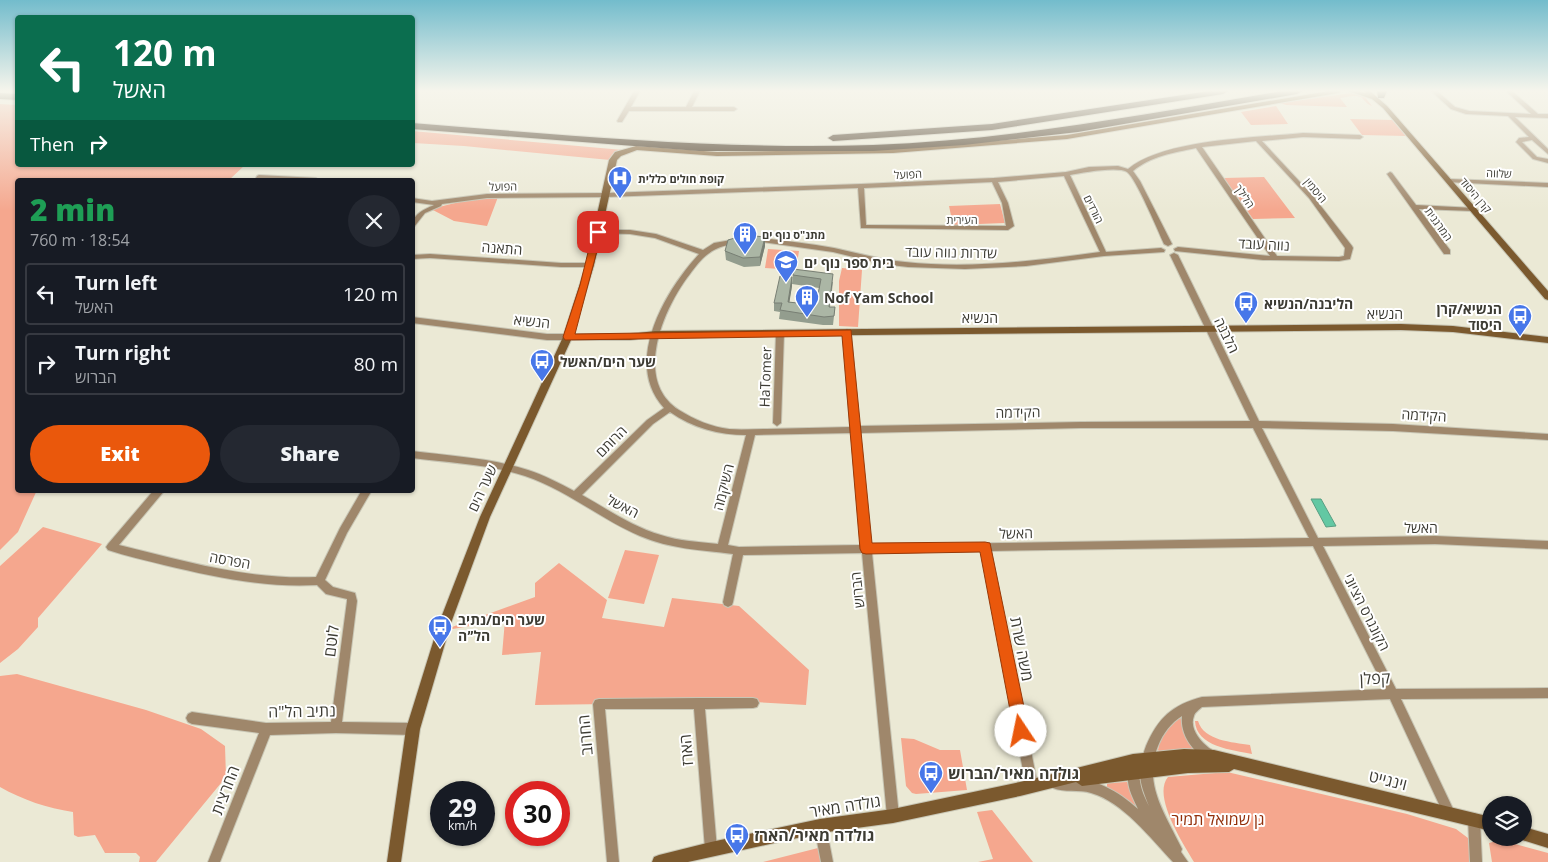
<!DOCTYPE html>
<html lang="en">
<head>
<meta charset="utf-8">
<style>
  :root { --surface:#171b24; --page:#242831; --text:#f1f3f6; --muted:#9ea1a6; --line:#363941; --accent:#ea580c }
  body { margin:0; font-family:"Open Sans",Heebo,sans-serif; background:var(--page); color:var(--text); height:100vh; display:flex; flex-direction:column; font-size:19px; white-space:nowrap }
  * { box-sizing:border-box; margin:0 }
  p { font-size:16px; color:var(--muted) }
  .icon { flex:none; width:28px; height:28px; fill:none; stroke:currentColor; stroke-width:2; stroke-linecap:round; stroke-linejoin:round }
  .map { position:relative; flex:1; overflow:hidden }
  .details { position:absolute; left:15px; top:178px; width:400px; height:315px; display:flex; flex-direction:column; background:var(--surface); border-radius:5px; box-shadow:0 1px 4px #0004 }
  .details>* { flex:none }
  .banner { position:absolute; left:15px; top:15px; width:400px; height:152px; border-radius:5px; box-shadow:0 1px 4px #0004; background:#0b6e4f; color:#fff; overflow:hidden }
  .buttons { position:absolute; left:1482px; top:796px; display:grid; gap:10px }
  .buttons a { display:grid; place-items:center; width:50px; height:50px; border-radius:50%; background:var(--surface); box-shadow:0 1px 4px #0004; font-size:25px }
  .speed { position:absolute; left:430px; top:781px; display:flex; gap:10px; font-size:25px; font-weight:700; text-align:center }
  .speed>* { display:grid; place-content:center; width:65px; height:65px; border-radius:50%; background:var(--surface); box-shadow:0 1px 4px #0004; line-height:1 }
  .speed small { font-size:12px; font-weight:400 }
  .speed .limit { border:8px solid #d22; background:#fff; color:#111 }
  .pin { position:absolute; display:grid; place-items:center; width:42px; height:42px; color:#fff; margin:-21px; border-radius:10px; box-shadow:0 2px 8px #0006 }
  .me { position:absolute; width:55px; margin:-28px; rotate:349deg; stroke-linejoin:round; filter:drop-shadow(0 0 4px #0008) }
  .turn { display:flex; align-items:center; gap:18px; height:105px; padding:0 15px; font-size:22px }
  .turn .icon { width:65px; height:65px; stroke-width:2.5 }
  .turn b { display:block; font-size:35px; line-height:42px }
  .then { display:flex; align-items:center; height:48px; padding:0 15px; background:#0003; gap:10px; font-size:19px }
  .round { display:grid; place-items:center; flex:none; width:52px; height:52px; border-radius:26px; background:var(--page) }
  .summary { display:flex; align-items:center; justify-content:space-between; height:85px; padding:0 15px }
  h1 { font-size:30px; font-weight:800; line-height:38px; color:#1e9e55 }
  .button { display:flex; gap:10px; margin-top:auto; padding:10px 15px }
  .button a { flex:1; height:58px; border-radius:30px; background:var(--accent); color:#fff; font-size:20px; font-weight:800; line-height:58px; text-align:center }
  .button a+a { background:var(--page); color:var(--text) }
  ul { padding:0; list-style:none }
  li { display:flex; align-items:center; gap:15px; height:62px; margin:0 10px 8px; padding:0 5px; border:2px solid var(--line); border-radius:5px }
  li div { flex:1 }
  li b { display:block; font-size:19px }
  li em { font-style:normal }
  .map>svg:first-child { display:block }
</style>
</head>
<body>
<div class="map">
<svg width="1548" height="862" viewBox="0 0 1548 862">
  <rect width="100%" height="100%" fill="#ebe9d5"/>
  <path fill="#f5a78e" d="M1352 93 1364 96 1372 106C1367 104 1366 102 1362 98 1357 94 1347 97 1340 98L1347 107 1286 105 1280 103Z
    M0 104 17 105 18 165H245L229 180H18V490H37L18 532 0 550Z
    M1276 106 1288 124 1251 125 1241 112Z
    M1350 119 1393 120 1406 136 1362 135Z
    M412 131 623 150 610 160 464 146 413 143Z
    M1264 177 1295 218 1253 219 1224 178Z
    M498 197 487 226 454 221 431 209 467 200Z
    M1000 204 1005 223 953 225 949 206Z
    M768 249 799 251 796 270 765 268Z
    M842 268 862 270 858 327 839 326V281Z
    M43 527 102 544 38 618V627L18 649 0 663V566Z
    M625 550 659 555 644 604 608 598Z
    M559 563 607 600 602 618 664 627 672 598 739 606 809 670 806 705 754 702 535 705 541 652 502 655 505 620 441 631 535 597V583Z
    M17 674 146 710 201 729 225 746 226 777 156 862H139L140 857 136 853H105L95 835 78 837 74 835 73 812C47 808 23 800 0 787V676Z
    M1182 715 1197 750 1160 753 1158 750C1160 736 1169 721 1182 715Z
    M1195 721H1198C1204 741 1232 742 1250 745L1252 754C1233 750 1196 747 1195 721Z
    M901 738 914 739 940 750H960L967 790 916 794 912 793 906 786Z
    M1227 772 1407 814 1456 829 1468 838 1471 862H1194C1183 843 1152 796 1168 777Z
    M1127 782 1142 811 1141 812 1107 787V783Z
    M992 810 1033 862H978L993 859 977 812Z
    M1500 840 1548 853V862H1492L1489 843Z
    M818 848 821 862H763Z"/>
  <path fill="#63c8a3" stroke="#589e82" d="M1311 499H1321L1336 526 1326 527Z"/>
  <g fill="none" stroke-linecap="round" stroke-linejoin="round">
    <g stroke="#c8c6b5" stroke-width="2">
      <path id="street" d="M634 91H640L631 107H686L694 91H700L692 107H734L737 109 734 111H629L622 122H618L617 121Z
        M1431 91H1437L1455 107 1469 111 1531 114 1506 91H1512L1538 114H1548V118L1515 117 1548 149V154L1532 140 1522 142 1537 157 1548 159V163L1533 159 1516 142 1519 138 1529 137 1508 116 1466 114 1451 109Z
        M1303 133 1360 135 1363 137 1360 139 1303 137 1262 141 1313 196 1352 246 1353 248 1350 259 1339 261 1263 260 1175 251 1174 249 1178 247 1270 256 1196 148C1173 153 1151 156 1133 171L1140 181 1172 244 1168 246 1164 244C1158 231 1136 178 1127 172 1117 166 1082 173 1070 175L1106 252 1161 248 1165 250 1164 252 1104 256 1026 266 965 269 908 267 882 264 833 252 755 241 751 239 755 237C781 241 808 243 834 248 858 253 881 260 905 262 970 269 1035 261 1100 252L1064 176 998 182 1008 203 1014 226 1008 230 861 228 858 188 606 197 487 198 442 204 441 206 425 213 414 227 412 228C412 214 423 210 434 205L412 202V198L432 201 487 194 606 193 861 184 994 178 1066 172 1089 167 1118 166 1128 169C1165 139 1255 138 1303 133ZM1256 141 1309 198 1345 248 1344 256 1339 257 1277 256 1202 147ZM992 182 1002 203 1006 226 866 225 864 188Z
        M1390 172 1392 173 1416 205 1475 208 1476 209 1473 211 1419 209 1450 250V254H1444L1387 174Z
        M259 175 316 178 319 180H255L257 176Z
        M1449 179 1548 183V187L1447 182V180Z
        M598 230H630L656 234 703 250 714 243 737 239 741 241 739 243C728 245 718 246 708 254 701 259 695 267 690 274 664 307 632 380 679 410 693 419 712 427 729 429 741 430 754 429 767 429 795 428 823 428 850 427L843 332 847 329 851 332 859 426 1081 422 1250 421 1170 255 1174 253 1178 255 1259 421 1393 424 1548 434V440L1393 431 1262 428 1318 538 1435 536 1548 541V549L1435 544 1323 546 1396 689 1548 688V698L1401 699 1455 813 1453 817 1449 819 1445 817 1390 699 1202 707C1199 710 1195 712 1194 716 1189 728 1200 741 1209 748 1214 751 1216 751 1218 756L1216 760 1212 762C1194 754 1180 736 1182 716 1171 723 1163 733 1158 746 1143 783 1164 812 1180 845L1182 849 1181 852 1188 862H1173C1151 839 1123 802 1091 793 1079 789 1064 793 1053 788L1051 784 1053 780C1058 778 1063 778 1068 778 1095 778 1118 791 1138 809 1132 796 1124 782 1130 768L1134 766 1138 768C1140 773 1139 776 1140 781 1141 790 1145 798 1149 806 1145 796 1140 784 1140 773 1140 763 1143 754 1146 746 1158 718 1172 705 1202 697L1385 689 1313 546 991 551 1038 786 1036 790 1032 792 1028 790 1026 786 981 551 872 553 899 816 897 820 893 822 889 820 887 816 862 553 743 555 733 602 732 605 728 607 724 605 723 602 733 554C701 550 670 549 640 536 600 519 567 490 525 476 489 464 450 463 412 458V451C451 456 491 458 528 470 544 475 559 483 574 491L647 420 664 408C622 362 666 290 699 254L655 238 630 234 596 233 595 232ZM670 412C692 428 720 435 746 435L718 544C699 542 679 541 661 535 633 527 607 509 582 495L653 424ZM1081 428H1253L1309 538 871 545 860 433ZM851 433 861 545 739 547 728 545 755 435Z
        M430 254 561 263H590L594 265 590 267H561L430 258 412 259V255Z
        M412 317 547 334H568L572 337 568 340H547L412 323Z
        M780 330 784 333 781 423 777 426 773 423 776 333Z
        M154 490H165L119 545C184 561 248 580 316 577L340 528 362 490H372L347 533 325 580 333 587 355 593 357 601 342 722 413 723 417 725 419 729 417 733 413 735 336 733 270 735 220 862H208L259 733 192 724 188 722 186 718 188 714 192 712 266 723 331 722 347 601V599L326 594 317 585C264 588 215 577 164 565 145 560 126 556 108 550L106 547 108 544Z
        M699 698H753L757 699 759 703 757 707 753 708 705 709 717 849 715 853 711 855 707 853 705 849 694 709H605L619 862H607L593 704 595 700 599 699Z
        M1474 813 1478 815 1480 819 1482 862H1470L1468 819 1470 815Z
        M820 820 824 822 826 826 833 862H821L814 826 816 822Z"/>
    </g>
    <g stroke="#c8c6b5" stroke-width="2">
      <path id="secondary" d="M1329 91H1341L1338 93 1067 139 893 153 717 156 637 150 621 156 617 160 594 265 573 334H630L655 331 1401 324 1453 326 1548 337V343L1453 332 1401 330 655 337 630 340H571L490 517 451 623 420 729 401 862H387L406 729 439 623 480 517 563 337 586 265 609 160 615 152 636 146 717 152 893 149 1067 135Z
        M1348 91H1356L1366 93 1364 91H1370L1387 106 1548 291V300L1545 299 1383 108 1372 99Z
        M1184 749 1214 750 1491 817V831L1234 769 1229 772 1188 773 1082 786 1076 782 1020 796 893 823 820 833 688 862H652L654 857 659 855 711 842 820 819 893 809 1020 782 1133 754Z
        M1524 827 1548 834V848L1519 839 1518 838H1524Z"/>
    </g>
    <g stroke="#c8c6b5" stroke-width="2">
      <path id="highway" d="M1209 91H1228L1223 94 992 130 833 141 828 138 833 135 992 124Z
        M1283 91H1302L1297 94 1078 132 964 145 873 151H699L412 129V123C566 135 719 150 873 145 1011 140 1147 114 1283 91Z
        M1377 91H1387L1384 98H1378Z
        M0 93 18 94V100L0 99Z"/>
    </g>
    <use href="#street" fill="#9f876b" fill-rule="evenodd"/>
    <use href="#secondary" fill="#7b592e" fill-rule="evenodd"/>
    <use href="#highway" fill="#372610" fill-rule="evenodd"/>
  </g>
  <path fill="#939d8e" d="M765 246 760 266 744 267 726 260 725 251Z
    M793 269 833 282 830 307H835L833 325H823L779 319 780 312 774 311V303L792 277V286L789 302 816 305 819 288 792 284Z"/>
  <path fill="#787f74" d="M765 237V246L760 266V257Z
    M792 277V286L788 311V302Z"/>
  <path fill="#abb6a5" stroke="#787f74" d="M745 235 765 237 760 257 743 258 725 251 728 240Z
    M793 269 833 274 829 307H835L834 316 824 317 780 310 782 303H774L780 276 792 277 788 302 816 305 821 279 793 275Z"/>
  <linearGradient id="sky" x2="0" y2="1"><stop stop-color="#73bccc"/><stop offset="0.43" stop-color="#f6f5ec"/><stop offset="1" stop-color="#f6f5ec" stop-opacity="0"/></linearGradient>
  <rect width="1548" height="211" fill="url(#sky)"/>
  <path fill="#ea580c" stroke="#983908" d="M598 229 602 232 575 334 851 330 872 543 985 542 990 543 1029 731 1026 736 1021 738 1016 736 1014 731 980 552 866 554 862 553 860 549 842 336 565 340 563 337 580 285 593 232Z"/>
  <defs>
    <g id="hospital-pin" transform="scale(1.25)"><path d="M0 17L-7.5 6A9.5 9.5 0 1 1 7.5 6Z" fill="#4777e9" stroke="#fff"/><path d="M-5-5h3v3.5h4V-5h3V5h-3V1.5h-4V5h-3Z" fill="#fff"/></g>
    <g id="building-pin" transform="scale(1.25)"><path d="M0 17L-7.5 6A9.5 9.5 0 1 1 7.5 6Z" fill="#4777e9" stroke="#fff"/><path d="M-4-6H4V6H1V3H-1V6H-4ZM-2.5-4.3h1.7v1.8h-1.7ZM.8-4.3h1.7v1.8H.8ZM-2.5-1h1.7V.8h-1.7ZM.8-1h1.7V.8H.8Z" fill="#fff"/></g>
    <g id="school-pin" transform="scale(1.25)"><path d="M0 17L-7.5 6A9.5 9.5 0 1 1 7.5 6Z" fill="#4777e9" stroke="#fff"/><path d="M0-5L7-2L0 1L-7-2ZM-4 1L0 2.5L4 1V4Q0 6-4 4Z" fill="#fff"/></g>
    <g id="bus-pin" transform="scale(1.25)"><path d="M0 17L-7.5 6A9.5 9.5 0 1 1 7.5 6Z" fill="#4777e9" stroke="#fff"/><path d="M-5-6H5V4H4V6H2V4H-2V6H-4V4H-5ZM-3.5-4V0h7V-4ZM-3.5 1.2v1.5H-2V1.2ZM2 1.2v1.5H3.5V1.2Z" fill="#fff"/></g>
  </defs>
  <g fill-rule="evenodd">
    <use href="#hospital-pin" x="620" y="178"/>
    <use href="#building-pin" x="745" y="234"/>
    <use href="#school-pin" x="786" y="262"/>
    <use href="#building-pin" x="807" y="297"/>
    <use href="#bus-pin" x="1246" y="303"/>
    <use href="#bus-pin" x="1520" y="316"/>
    <use href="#bus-pin" x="542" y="361"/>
    <use href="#bus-pin" x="440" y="627"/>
    <use href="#bus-pin" x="931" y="773"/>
    <use href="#bus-pin" x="737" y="835"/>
  </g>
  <g text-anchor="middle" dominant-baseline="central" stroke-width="4" stroke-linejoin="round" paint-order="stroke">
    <g font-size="11" fill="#3d3c34" stroke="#fff">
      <text transform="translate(1499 173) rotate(2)">שלווה</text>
      <text transform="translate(908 174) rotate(-3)">הפועל</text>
      <text transform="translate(503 186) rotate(-1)">הפועל</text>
      <text transform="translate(1316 190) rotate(50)">היסמין</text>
      <text transform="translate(1476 195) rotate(50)">קרן היסוד</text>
      <text transform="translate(1245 196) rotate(56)">הלילך</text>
      <text transform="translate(1094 209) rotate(64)">הורדים</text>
      <text x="962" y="219">העירית</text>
      <text transform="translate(1439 224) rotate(54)">המרגנית</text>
    </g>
    <g font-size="11" font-weight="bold" fill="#3d3c34" stroke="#fff" text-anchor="start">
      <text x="638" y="178">קופת חולים כללית</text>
      <text x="762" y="234">מתנ"ס נוף ים</text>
    </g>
    <g font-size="14" fill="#3d3c34" stroke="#fff">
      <text transform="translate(1264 244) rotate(3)">נווה עובד</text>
      <text transform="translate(502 248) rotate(4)">התאנה</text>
      <text transform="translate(951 252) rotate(1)">שדרות נווה עובד</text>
      <text x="1385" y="313">הנשיא</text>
      <text x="980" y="317">הנשיא</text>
      <text transform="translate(532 321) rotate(6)">הנשיא</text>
      <text transform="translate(1227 335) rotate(64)">הלבנה</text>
      <text transform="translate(765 377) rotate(-88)">HaTomer</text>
      <text transform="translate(1018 412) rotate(-1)">הקידמה</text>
      <text transform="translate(1424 415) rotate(3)">הקידמה</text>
      <text transform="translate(611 441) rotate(-45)">הרותם</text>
      <text transform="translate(723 487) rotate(-76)">השיקמה</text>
      <text transform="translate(482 488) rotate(-65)">שער הים</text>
      <text transform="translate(623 506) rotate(27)">האשל</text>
      <text x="1421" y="527">האשל</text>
      <text transform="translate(1016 533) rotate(-1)">האשל</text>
      <text transform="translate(230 560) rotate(10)">הפרסה</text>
      <text transform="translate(857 590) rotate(-96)">הברוש</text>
      <text transform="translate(1367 612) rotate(63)">הקונגרס הציוני</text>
    </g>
    <g font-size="14" font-weight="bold" fill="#3d3c34" stroke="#fff" text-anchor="start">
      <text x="804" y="262">בית ספר נוף ים</text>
      <text x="824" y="297">Nof Yam School</text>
      <text x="1264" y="303">הליבנה/הנשיא</text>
      <text x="1502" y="308" text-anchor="end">הנשיא/קרן<tspan x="1502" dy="16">היסוד</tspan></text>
      <text x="560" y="361">שער הים/האשל</text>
      <text x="458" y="619">שער הים/נתיב<tspan x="458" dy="16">הל״ה</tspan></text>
    </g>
    <g font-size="16" fill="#3d3c34" stroke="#fff">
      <text transform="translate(331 641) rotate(-83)">לוטם</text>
      <text transform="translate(1022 649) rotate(79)">משה שרת</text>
      <text transform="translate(1375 678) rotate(-2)">קפלן</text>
      <text transform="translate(302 711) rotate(-1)">נתיב הל"ה</text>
      <text transform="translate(585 735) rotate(-95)">החרוב</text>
      <text transform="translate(686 750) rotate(-95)">הארז</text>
      <text transform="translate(1388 780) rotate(14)">וינגייט</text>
      <text transform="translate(225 790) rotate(-69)">החרצית</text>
      <text transform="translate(845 806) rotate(-9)">גולדה מאיר</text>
    </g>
    <g font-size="16" font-weight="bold" fill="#3d3c34" stroke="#fff" text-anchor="start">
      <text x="948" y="773">גולדה מאיר/הברוש</text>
      <text x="754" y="835">גולדה מאיר/הארז</text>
    </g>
    <g font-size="16" fill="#92300b" stroke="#fff">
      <text x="1218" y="819">גן שמואל תמיר</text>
    </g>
  </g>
</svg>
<div class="buttons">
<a><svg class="icon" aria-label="layers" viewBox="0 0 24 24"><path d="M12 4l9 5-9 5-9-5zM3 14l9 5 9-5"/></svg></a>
</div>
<div class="speed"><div>29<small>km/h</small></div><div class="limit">30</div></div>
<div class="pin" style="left:598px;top:232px;background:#d93025"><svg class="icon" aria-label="arrive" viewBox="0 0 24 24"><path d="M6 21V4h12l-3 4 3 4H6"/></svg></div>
<svg class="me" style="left:1021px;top:731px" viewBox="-20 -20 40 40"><circle r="19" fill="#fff"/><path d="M0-13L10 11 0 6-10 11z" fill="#ea580c"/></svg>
<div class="banner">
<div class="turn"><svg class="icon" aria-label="left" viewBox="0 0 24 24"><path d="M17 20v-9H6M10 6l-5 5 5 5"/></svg><div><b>120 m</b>האשל</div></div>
<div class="then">Then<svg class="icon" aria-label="right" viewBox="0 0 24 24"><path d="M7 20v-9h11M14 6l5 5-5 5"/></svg></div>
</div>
<section class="details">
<div class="summary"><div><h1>2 min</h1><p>760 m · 18:54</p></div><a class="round"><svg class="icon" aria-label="close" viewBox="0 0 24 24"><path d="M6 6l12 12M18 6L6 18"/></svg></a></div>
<ul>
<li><svg class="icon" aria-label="left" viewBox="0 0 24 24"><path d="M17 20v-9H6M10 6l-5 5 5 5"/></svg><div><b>Turn left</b><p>האשל</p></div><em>120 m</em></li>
<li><svg class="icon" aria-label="right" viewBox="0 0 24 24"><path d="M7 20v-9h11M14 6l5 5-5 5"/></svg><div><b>Turn right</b><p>הברוש</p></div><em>80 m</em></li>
</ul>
<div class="button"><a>Exit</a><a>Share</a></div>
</section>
</div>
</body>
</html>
